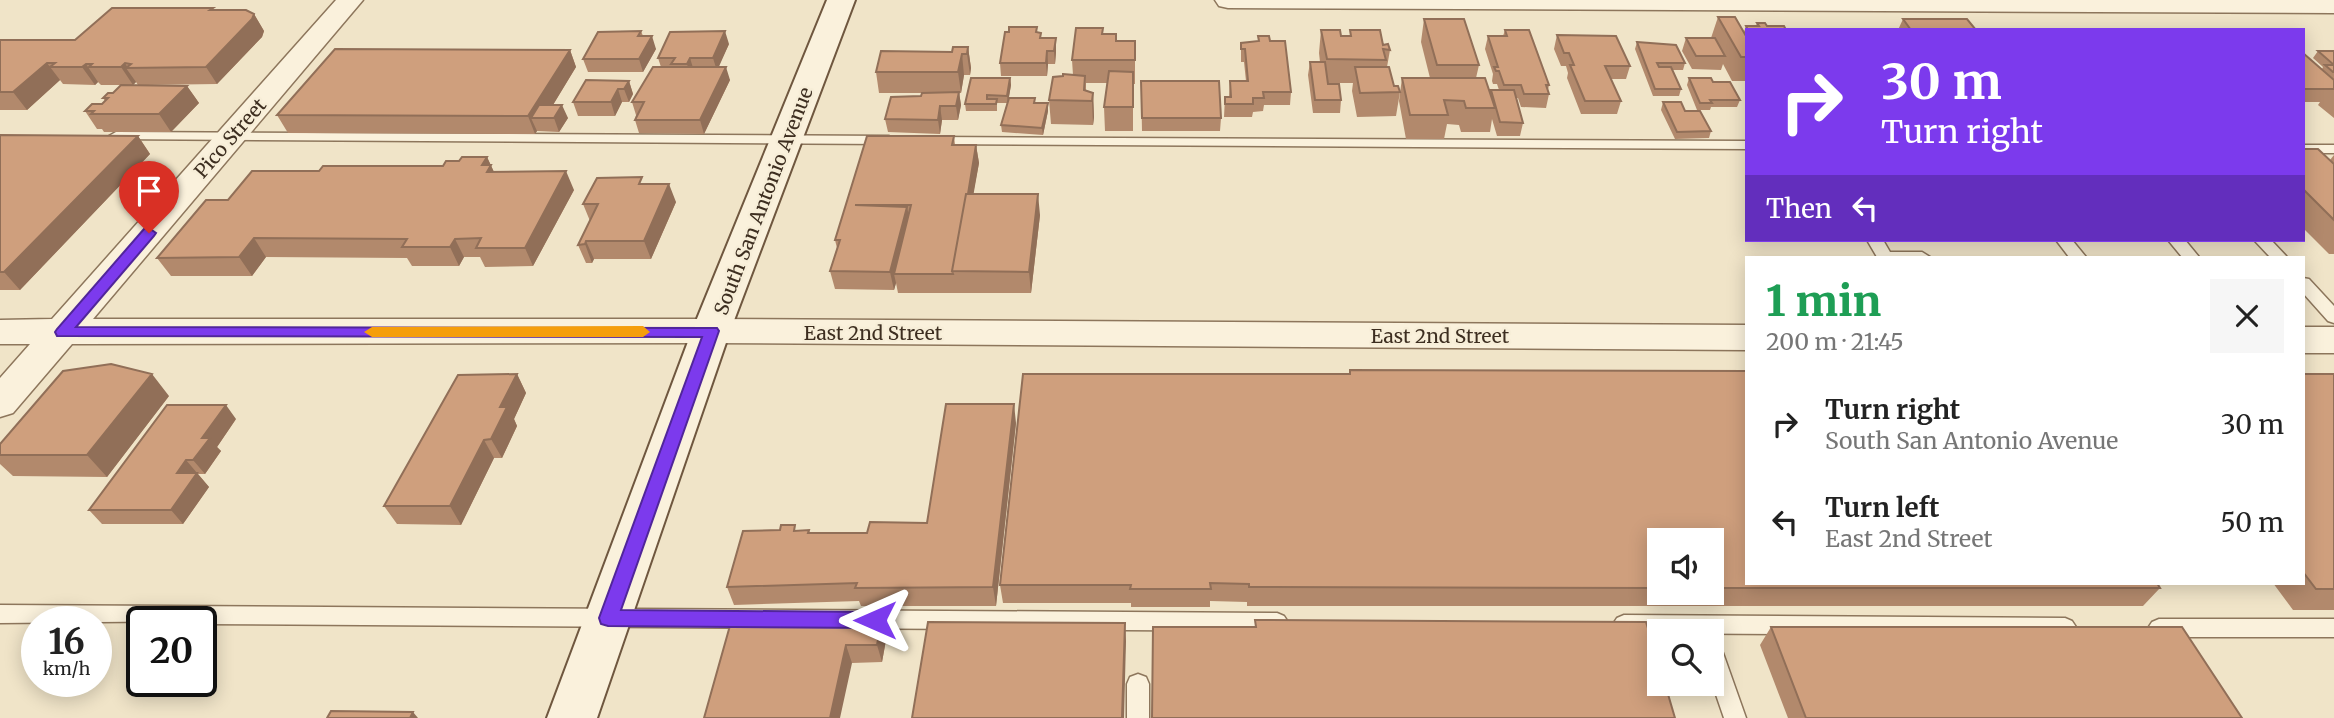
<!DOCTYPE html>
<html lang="en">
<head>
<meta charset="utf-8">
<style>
  :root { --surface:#fff; --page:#f6f6f6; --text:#222; --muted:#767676 }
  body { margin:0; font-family:Merriweather,serif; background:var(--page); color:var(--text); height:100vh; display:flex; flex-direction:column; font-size:26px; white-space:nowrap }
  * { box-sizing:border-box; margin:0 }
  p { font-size:23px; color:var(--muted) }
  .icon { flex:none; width:38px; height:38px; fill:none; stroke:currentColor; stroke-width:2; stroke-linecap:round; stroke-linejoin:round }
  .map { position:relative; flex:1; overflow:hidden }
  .sheet { position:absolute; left:1745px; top:256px; width:560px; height:329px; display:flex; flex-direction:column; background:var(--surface); border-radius:0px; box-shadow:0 4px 18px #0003 }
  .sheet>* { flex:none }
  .top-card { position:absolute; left:1745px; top:28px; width:560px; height:214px; border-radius:0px; box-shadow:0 4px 18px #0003; background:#7c3aed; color:#fff; overflow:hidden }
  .fabs { position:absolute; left:1647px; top:528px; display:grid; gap:14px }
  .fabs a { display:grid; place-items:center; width:77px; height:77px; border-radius:0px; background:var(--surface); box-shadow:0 4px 18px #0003; font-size:35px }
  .speed { position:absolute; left:21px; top:606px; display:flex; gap:14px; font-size:35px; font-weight:700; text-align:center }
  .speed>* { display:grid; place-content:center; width:91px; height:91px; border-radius:50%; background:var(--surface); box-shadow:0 4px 18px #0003; line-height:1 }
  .speed small { font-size:18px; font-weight:400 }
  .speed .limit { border:4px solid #111; border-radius:10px; background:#fff; color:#111 }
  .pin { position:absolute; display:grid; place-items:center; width:60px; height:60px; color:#fff; margin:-72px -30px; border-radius:50% 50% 50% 0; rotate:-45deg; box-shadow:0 0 7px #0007 }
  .pin .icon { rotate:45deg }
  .me { position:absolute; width:77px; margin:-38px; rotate:270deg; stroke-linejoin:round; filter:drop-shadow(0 0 5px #0008) }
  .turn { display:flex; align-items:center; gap:24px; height:147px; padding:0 21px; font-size:32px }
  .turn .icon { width:91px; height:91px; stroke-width:2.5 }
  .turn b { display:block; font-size:49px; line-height:60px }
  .then { display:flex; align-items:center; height:66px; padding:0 21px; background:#0003; gap:14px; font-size:26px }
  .round { display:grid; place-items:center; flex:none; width:74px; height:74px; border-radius:0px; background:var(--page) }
  .summary { display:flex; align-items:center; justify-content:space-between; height:119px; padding:0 21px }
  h1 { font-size:42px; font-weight:800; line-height:52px; color:#1e9e55 }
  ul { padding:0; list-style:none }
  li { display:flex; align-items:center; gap:21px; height:98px; padding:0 21px }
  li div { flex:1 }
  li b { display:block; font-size:26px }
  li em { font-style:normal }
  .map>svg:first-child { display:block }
</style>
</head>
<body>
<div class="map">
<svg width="2334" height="718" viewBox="0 0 2334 718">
  <rect width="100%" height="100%" fill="#f0e4c8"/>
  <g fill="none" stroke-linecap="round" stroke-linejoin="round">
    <g stroke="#8d765c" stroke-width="3">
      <path id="service" d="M116 132 889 136 896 140 889 144 111 139 109 136Z
        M931 137 1746 141V149L926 144 924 141Z
        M2303 145H2334V153H2303Z
        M1867 240H1883L1890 252H1922L1930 257H1877Z
        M2056 240H2072L2086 257H2069Z
        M2168 240H2185L2199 257H2182Z
        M2254 240H2271L2287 257H2270Z
        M2303 278 2309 279 2334 306V323L2328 321 2303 293Z
        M0 605 1277 613 1284 616 1288 622 1284 628 1277 631 201 624V621L0 623Z
        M1624 615 2065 618 2072 621 2076 627 2072 633 2065 636 1624 633 1617 630 1613 624 1617 618Z
        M2159 619H2334V637H2159L2152 634 2148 628 2152 622Z
        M1712 644 1720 646 1723 653 1746 718H1724L1712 683Z
        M1138 674 1146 677 1149 684V718H1127V684L1130 677Z"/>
    </g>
    <g stroke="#8d765c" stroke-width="3">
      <path id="minor" d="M336 0H363L93 319H711L1746 325V350L711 343 72 344 13 413 0 417V378L30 344H0V320L52 319Z
        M1215 0H2334V13L1228 8 1219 6Z
        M2303 327H2334V353H2303Z"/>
    </g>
    <g stroke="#6f573f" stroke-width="4">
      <path id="secondary" d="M827 0H855L730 331 597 718H547L692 331Z"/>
    </g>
    <use href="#service" fill="#faf1dc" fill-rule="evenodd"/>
    <use href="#minor" fill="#faf1dc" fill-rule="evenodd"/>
    <use href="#secondary" fill="#faf1dc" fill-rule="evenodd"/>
  </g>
  <path fill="#b2896c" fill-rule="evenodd" d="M213 8 214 10 254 14 264 31 262 37 217 84 147 85 187 86 199 103 171 132H104L102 129H97L85 111 102 104 105 101 103 98 113 93 138 85 136 82 133 85H101L98 82 95 85 63 84 60 80 27 110H0V40H75Z
    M1718 17 1744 32 1746 26H1756L1757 23 1786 30H1746V81H1732L1723 64 1721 70 1692 69 1682 51 1686 38H1711Z
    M1424 19 1479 65 1476 78 1490 93 1491 90H1499L1497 84H1493L1492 81 1493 74 1485 49 1488 36H1503L1505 30 1549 85 1548 90 1549 94 1546 108 1521 107 1518 98H1516L1523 123 1520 136H1497L1492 119 1490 132H1461L1459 125 1447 124 1444 139H1406L1399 101 1402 78H1430L1421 42Z
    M1903 19 1976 30H1898Z
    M1321 30 1341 36H1350V30L1383 45 1390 50 1387 67 1394 86 1400 92 1396 116 1357 117 1352 91 1353 83H1328L1341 100 1340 113H1313L1308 75 1310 62H1320L1319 53Z
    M641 31 643 36 656 49 643 72H588L583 59Z
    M1037 32 1041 33V38H1056V52L1055 64H1048L1047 76H1001L1000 63Z
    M1103 34 1116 41H1135V84H1133V131H1105L1104 107 1107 83H1086V91L1093 93 1094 117 1093 125 1051 124 1049 100 1063 76 1073 75 1072 60Z
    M1557 35 1630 66 1626 79H1611L1621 101 1617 114H1581L1567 78 1568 73 1566 66H1561L1554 49Z
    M1258 36 1270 41 1291 92 1290 105H1264L1263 111 1253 112 1252 117H1224L1225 97H1229L1230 81H1246L1244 62H1241V43L1258 41Z
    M1637 42 1685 63 1683 70H1672L1681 89 1679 96H1653L1635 49Z
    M729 44 718 67 730 80 704 134 639 133 635 120 636 115 632 102 661 67 658 58Z
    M968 47 971 68 970 75H964L961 93H959L961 105 958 120H942L940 134 888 132 885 119 921 96 924 93H879L876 72Z
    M570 50 576 67 553 105 568 118 559 132 537 131 535 134 288 133 277 115Z
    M2318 51H2334V118L2318 105 2320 102H2303V53L2322 69 2323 67 2313 58Z
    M1010 78 1011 85 1008 101 1035 98V103L1048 111 1043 135 1002 132 1001 125 1007 103H997V111H966L965 104Z
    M1689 78 1713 82 1740 100 1737 107H1711L1710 110H1697L1687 85Z
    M629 81 633 94 629 102H622L615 116H578L573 102Z
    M1141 81 1221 118 1220 131H1142Z
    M1663 102 1685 111 1711 131 1709 138 1675 139 1661 110Z
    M0 135 138 136 150 154 20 290H0Z
    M954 136 955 145H976L979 163 973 194 1040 215 1031 293H898L896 283 894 290 835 289 830 271 837 248 835 240Z
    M2303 149 2330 160 2334 155V254H2329L2303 228Z
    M487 157 494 172 574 190 533 266 485 267 480 257H464L459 266H412L407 258 266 257 252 276H171L157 258 228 200 319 171 443 166 459 161Z
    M645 184 676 202 651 259H594L592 263H586L578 245 590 221 583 204Z
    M1350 370 2160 588 2143 606H1247V602L1210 601V607H1131V603H1003L1000 585 1350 374ZM1659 541H1712V593H1659Z
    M517 374 526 393 514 419 517 426 502 458H494L461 525 397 524 384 506Z
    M2303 374H2334V610H2293L2273 583H2303Z
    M169 396 107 477 13 476 0 464V444Z
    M236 419 217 447 221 451 205 474H198L209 487 183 524H102L89 510Z
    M1016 423 996 606H861L859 601 734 605 727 587 797 530H809L810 533H867L927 523Z
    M731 622 886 640 882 662 852 663Z
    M1771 627 2242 718H1788L1760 645Z"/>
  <path fill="#916f58" d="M254 14 264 31 262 37 217 84 206 67Z
    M725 31 729 44 717 71 713 58Z
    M652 36 656 49 643 72 639 59Z
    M1056 38V52L1055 64 1054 51Z
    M968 47 971 68 970 75 967 54Z
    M570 50 576 67 545 118H531L537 131 535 134 528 116Z
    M1047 51 1048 64 1047 76 1046 63Z
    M962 54 964 75 961 93 958 72Z
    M690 58 694 71 691 78 687 64Z
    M47 63 60 80 27 110 13 92Z
    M125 63 128 68H126L136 82 133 85 121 67Z
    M86 64 98 82 95 85 82 67Z
    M726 67 730 80 704 134 700 120Z
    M1010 78 1011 85 1008 103 1007 96Z
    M629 81 633 94 629 102 624 89Z
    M187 86 199 103 171 132 159 114Z
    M618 89 622 102 615 116 611 102Z
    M959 92 961 105 958 120 956 106Z
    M1093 93 1094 117 1093 125 1092 101Z
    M1048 103V111L1043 135 1042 128Z
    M562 105 568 118 559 132 554 118Z
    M940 106 942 120 940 134 938 120Z
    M138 136 150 154 20 290 4 272Z
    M976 145 979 163 960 271H953Z
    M487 157 499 183 495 190 482 165Z
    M566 171 574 190 533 266 525 248Z
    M669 184 676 202 651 259 644 241Z
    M1038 194 1040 215 1031 293 1029 272Z
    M907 207 911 225 894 274 896 283 894 290 890 272Z
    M254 238 266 257 252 276 239 257Z
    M455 239 464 257 459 266 450 247Z
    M586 241 594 259 592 263 585 244Z
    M152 374 169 396 107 477 87 455Z
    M517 374 526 393 514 419 517 426 502 458 491 439 500 407Z
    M1014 404 1016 423 996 606 993 587Z
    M226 405 236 419 217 447 221 451 205 474 193 460 202 438Z
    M484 440 494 458 461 525 450 506Z
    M186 460 209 487 183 524 171 510 177 473Z
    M881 623 886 640 882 662 877 645Z
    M1125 623 1126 641 1124 718H1122Z
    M846 645 852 663 840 718H830Z
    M413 712 418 718H410Z"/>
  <path fill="#cf9f7d" stroke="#916f58" stroke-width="2" d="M112 8H213L210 10H246L254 14 252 19 206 67 126 68 131 64 125 63 121 67H89L92 64H86L82 67H50L55 63H47L13 92H0V40H75Z
    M1718 17H1735L1746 36V57H1741Z
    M1424 19H1464L1479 65H1437Z
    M1903 19H1967L1976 30H1911Z
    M1757 23H1765L1767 26H1784L1786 30H1748L1746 26H1759Z
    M1009 27H1037L1036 32 1041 33 1040 38H1056L1054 51H1047L1046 63H1000L1005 32H1009Z
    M1076 28H1103L1102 34H1116V41H1135V60H1072Z
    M1321 30H1340L1341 36H1351L1350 30H1380L1383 45 1388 44 1390 50 1383 49 1386 60 1327 59Z
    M1505 30H1529L1549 85H1546L1549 94H1524L1521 85H1504L1499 71H1496L1494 67H1498L1488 36H1507Z
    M641 31 638 36H652L639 59H583L598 32Z
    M725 31 713 58H690L687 64H671L675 58H658L670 32Z
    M1557 35 1616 36 1630 66H1605L1621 101H1585L1570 65H1574L1569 53H1564Z
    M1258 36H1269L1270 41H1285L1291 92H1263L1264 98H1253V104H1225V97H1231L1230 81H1248L1245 49H1241V43L1259 41Z
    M1686 38H1715L1725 56H1696Z
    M1637 42 1676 45 1685 63H1657L1659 67H1671L1681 89H1655Z
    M953 47H968L967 54H962L958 72H876L881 51 952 52Z
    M335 49 570 50 528 116 277 115Z
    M2318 51H2334V65Z
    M2303 53 2334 80V89H2303Z
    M1310 62H1325L1328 84H1339L1341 100H1315Z
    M2325 65H2334V72H2333Z
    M653 67H726L700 120H635L644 102H632Z
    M1355 67H1389L1394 86H1398L1400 92 1360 93Z
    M1109 71 1133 72V107H1104Z
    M1063 74 1085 76 1084 90 1093 93 1092 101 1049 100 1053 77 1063 76Z
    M971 78H1010L1007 96 987 95V99H997L996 104H965Z
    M1402 78H1485L1495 108H1466L1464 101 1444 100 1448 115H1410Z
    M1689 78H1711L1713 82H1730L1740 100H1710L1712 103H1700Z
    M586 80 629 81 624 89H618L611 102H573Z
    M1141 81H1219L1221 118H1142Z
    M121 85 187 86 159 114H91L94 111H85L92 104H102L108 98H103L108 93H113Z
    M1491 90H1514L1523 123 1500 122Z
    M959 92 956 106H940L938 120 885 119 891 97 921 96 922 93Z
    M1009 98H1035L1034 103H1048L1042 128 1001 125Z
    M1663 102H1681L1685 111H1700L1711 131 1677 132Z
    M539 105H562L554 118H531Z
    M0 135 138 136 4 272H0Z
    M867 136H954L952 145H976L968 194H966L952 271 953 274H894L911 205H855L907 207 890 272 830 271 840 240H835Z
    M2303 149H2318L2334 164V220L2303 189Z
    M462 157H487L482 165H491L487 172 566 171 525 248H476L481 238 455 239 450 247H402L407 239 254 238 239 257 157 258 206 200H228L252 171H319L323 166H443L446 161H459Z
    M642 177 639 184H669L644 241H586L585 244 578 245 598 204H583L597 178Z
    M966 194H1038L1029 272 952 271Z
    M111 364 152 374 87 455H0V444L63 371Z
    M1350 370 1746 371V583H2157L2160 588H1712V541H1659V588L1249 587V584L1210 583 1211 589H1130L1131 585H1000L1023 374H1350Z
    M517 374 500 407H507L491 439 484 440 450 506H384L458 375Z
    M2303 374H2334V589H2316L2303 572Z
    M946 404H1014L993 587 855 588 857 583 727 587 743 531 780 530 781 525H795L794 531 809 530 808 533H867L870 522 927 523Z
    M167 405H226L202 438H210L193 460H186L177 473H197L171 510H89Z
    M1255 620 1646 622 1659 664V684H1665L1675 718H1152L1153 627H1256Z
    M731 622 881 623 877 645H846L830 718H704Z
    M928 622 1125 623 1122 718H912Z
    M1771 627H2182L2242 718H1806Z
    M331 711 413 712 410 718H327Z"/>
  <path fill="#7c3aed" stroke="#51269a" stroke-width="2" d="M149 228 156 233 154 236 76 327 717 328 719 331 621 610 875 612 882 614 885 620 882 625 875 628 608 626 601 624 599 618 702 337 57 336 55 332 57 329 144 229Z"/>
  <path fill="#f59e0b" d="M643 326 650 332 643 337H372L364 332 372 327Z"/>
  <g text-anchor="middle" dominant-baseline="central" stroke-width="5" stroke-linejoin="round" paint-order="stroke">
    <g font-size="19" fill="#3d2e20" stroke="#f7eed8">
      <text transform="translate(230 138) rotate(-49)">Pico Street</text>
      <text transform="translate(763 201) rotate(-69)">South San Antonio Avenue</text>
      <text x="873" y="333">East 2nd Street</text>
      <text x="1440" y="336">East 2nd Street</text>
    </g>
  </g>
</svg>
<div class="fabs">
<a><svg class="icon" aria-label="sound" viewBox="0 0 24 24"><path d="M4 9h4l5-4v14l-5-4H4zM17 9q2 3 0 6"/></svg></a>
<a><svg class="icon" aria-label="search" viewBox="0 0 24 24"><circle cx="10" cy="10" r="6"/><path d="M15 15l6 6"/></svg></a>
</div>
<div class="speed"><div>16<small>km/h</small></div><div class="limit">20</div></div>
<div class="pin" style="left:149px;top:233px;background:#d93025"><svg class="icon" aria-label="arrive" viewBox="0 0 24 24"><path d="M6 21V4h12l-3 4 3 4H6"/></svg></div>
<svg class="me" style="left:875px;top:620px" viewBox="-20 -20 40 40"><path d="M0-17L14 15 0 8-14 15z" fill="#7c3aed" stroke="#fff" stroke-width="4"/></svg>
<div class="top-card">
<div class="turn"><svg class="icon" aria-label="right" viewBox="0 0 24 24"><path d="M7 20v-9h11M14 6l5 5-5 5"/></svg><div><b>30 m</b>Turn right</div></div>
<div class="then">Then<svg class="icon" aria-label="left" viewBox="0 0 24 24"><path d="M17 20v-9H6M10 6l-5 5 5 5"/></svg></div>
</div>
<section class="sheet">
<div class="summary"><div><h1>1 min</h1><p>200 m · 21:45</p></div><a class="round"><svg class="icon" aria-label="close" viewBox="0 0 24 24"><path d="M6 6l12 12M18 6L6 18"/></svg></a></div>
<ul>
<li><svg class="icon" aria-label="right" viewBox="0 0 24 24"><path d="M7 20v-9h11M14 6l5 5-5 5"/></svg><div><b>Turn right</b><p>South San Antonio Avenue</p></div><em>30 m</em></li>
<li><svg class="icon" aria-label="left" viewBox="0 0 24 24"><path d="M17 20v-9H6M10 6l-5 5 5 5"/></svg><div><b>Turn left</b><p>East 2nd Street</p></div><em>50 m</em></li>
</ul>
</section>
</div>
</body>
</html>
